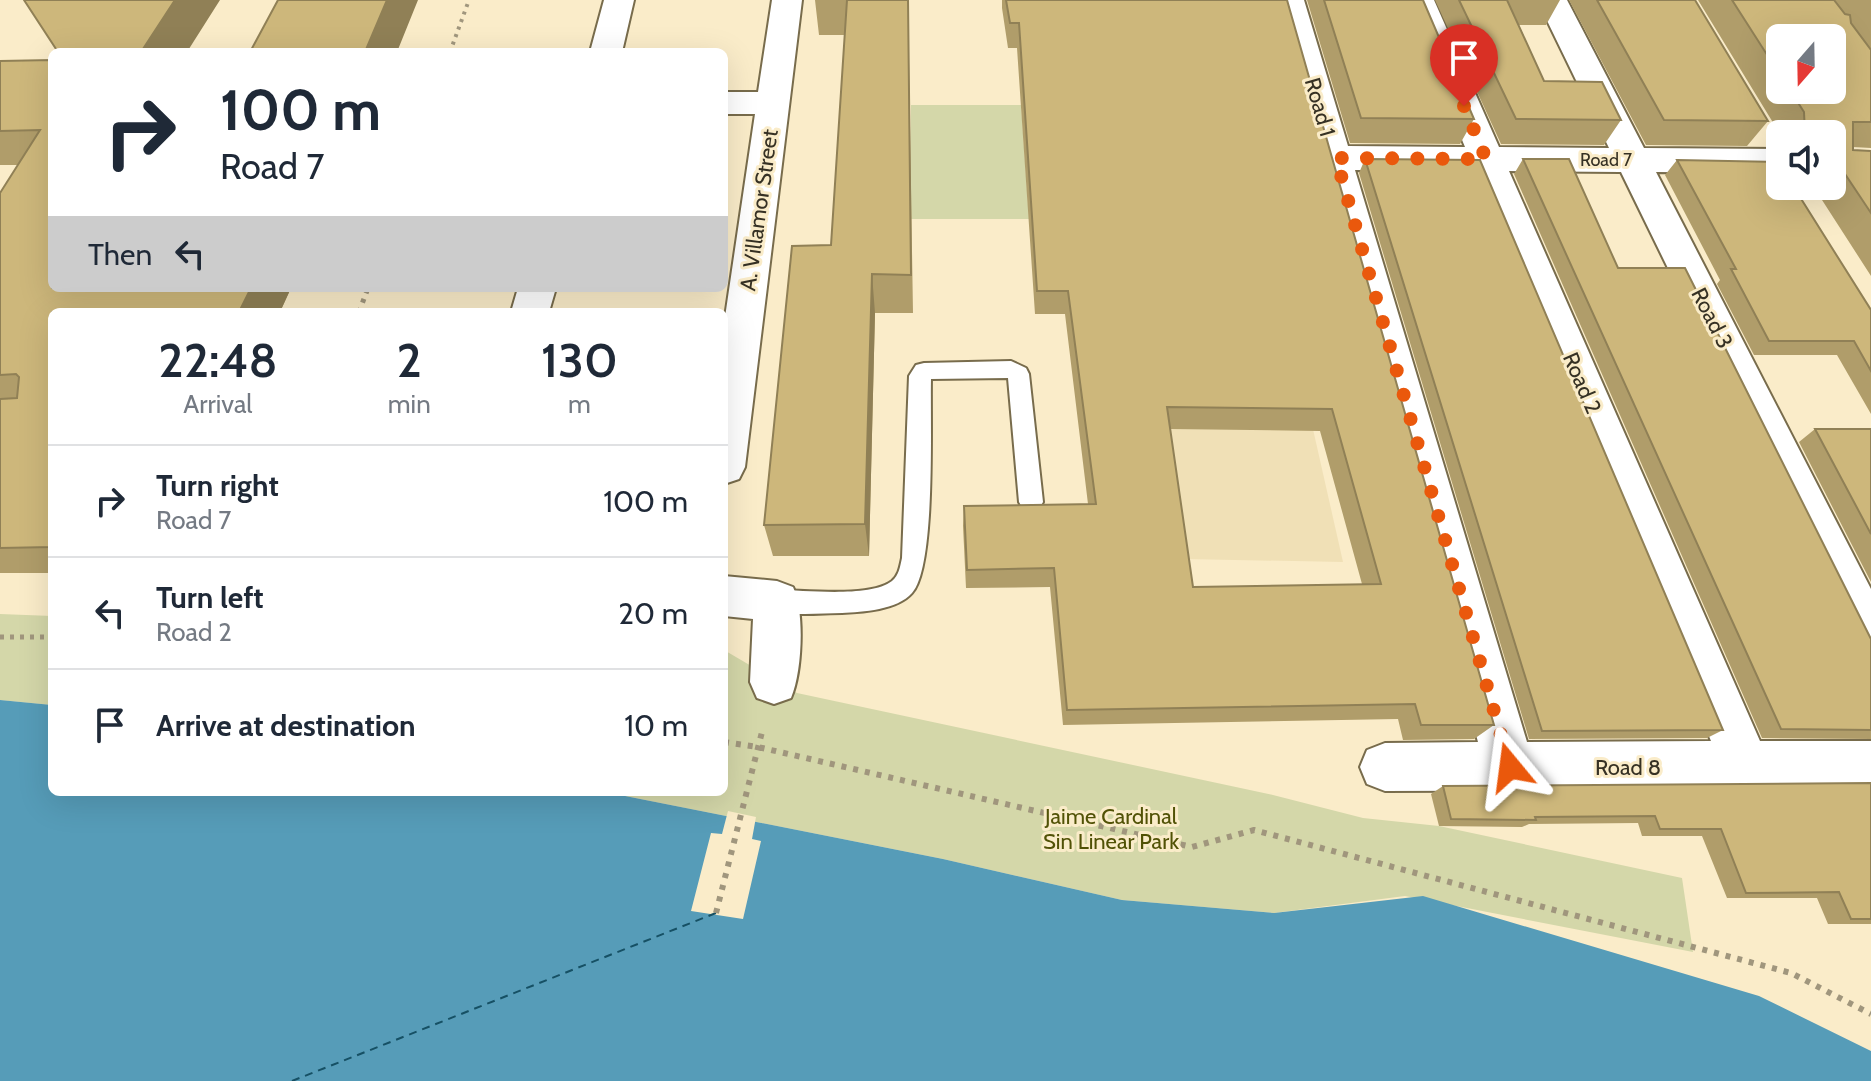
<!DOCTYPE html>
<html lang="en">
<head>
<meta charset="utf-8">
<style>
  :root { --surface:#fff; --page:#f6f6f7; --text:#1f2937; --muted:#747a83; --line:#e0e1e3 }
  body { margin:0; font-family:Cabin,sans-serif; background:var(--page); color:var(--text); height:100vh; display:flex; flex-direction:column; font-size:30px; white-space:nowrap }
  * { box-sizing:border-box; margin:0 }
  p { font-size:26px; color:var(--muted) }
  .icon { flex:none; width:44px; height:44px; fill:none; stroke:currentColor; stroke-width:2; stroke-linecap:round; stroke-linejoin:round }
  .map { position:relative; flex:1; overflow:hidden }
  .sheet { position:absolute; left:48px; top:308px; width:680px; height:488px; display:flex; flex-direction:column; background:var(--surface); border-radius:12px; box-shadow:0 8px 32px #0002 }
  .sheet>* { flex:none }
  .banner { position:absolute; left:48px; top:48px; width:680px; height:244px; border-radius:12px; box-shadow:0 8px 32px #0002; background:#fff; color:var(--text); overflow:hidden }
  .needle { width:52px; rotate:200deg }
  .tools { position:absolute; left:1766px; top:24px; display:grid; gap:16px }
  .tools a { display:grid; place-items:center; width:80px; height:80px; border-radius:12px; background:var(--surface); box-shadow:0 8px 32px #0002; font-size:40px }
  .pin { position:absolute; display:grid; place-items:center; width:68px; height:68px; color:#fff; margin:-82px -34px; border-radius:50% 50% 50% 0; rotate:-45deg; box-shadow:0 0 8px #0007 }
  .pin .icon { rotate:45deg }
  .me { position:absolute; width:88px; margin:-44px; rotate:344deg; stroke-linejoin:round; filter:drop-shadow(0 0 6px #0008) }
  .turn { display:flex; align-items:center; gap:28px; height:168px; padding:0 40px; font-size:36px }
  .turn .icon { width:104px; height:104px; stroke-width:2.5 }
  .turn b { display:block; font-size:56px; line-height:68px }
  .then { display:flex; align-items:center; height:76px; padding:0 40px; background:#0003; gap:16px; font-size:30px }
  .eta { display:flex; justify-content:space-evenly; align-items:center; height:136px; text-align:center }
  .eta b { font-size:48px; font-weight:600; line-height:56px }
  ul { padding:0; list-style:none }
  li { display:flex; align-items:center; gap:24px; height:112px; padding:0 40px; border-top:2px solid var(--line) }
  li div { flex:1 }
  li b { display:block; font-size:30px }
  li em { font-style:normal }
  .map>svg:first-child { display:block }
</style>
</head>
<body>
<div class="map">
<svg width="1871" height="1081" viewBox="0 0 1871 1081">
  <rect width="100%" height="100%" fill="#faecc9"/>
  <path fill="#f0e0b6" d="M1125 0H1216L1343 562 1184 559Z"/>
  <path fill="#d4d7a9" d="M911 105H1021L1029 219H910Z
    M0 614 52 616V705L0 700Z
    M724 650 797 693 1273 795 1363 818 1439 826 1682 878 1693 952 1405 896 1274 913 1122 900 943 859 605 792H724Z"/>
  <path fill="#569cb8" d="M0 700 52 705V792H605L943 859 1122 900 1274 913 1423 896 1759 996 1871 1051V1081H0Z"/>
  <path fill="#faecc9" d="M728 811 756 817 752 839 761 841 743 919 691 911 711 833 722 834Z"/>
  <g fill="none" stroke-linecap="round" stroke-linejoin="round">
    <path stroke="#165064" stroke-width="2" stroke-dasharray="8 6" stroke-linecap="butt" d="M292 1081 716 913"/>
    <g stroke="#786c4c" stroke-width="4">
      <path id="lane" d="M1011 361 1026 368 1029 374 1043 502 1039 509 1031 512 1023 509 1019 502 1008 378 931 379C930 421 936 567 912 593 897 610 863 612 842 613 820 613 789 617 768 609L765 601 768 593 777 590C805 590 870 598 892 581 899 575 900 567 902 558L909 376 916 365 924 363Z"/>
    </g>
    <g stroke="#786c4c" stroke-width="4">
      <path id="street" d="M604 0H634L622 52H590Z
        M772 0H802L745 467 739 479 724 484V324L755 114H724V92H758Z
        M1274 0H1304L1348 146 1465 147 1404 0H1434L1499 147 1609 148 1537 0H1567L1644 148 1780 149V173L1656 172 1871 589V657L1855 651 1621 172 1509 171 1760 741H1871V789L1385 791 1367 784 1360 767 1367 750 1385 743 1478 742ZM1355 170 1474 171 1711 741 1527 742Z
        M518 288H556L549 312H511Z
        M724 576 777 581 793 587C805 612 802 672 791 698L774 704 757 698 750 682 753 619 724 616Z"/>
    </g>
    <path stroke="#a0967d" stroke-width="4" stroke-dasharray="3 5" stroke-linecap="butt" d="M450 52 469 0"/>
    <path stroke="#a0967d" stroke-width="5" stroke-dasharray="4 6" stroke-linecap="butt" d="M359 312 368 288
      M0 637H52"/>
    <path stroke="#a0967d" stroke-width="6" stroke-dasharray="5 7" stroke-linecap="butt" d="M724 742 758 747 1192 847 1254 830 1791 973 1871 1014
      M716 913 763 728"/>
    <use href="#lane" fill="#fff" fill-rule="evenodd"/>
    <use href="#street" fill="#fff" fill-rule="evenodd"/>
  </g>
  <path fill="#b09d6a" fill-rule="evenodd" d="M815 0H908L913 313H875L869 556H773L764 525 831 245 845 35H819Z
    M1002 0H1287L1494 725 1474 739 1403 740 1398 719 1063 725 1050 587 966 588 963 526 964 506 1088 504 1065 314H1035L1017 48H1008L1002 8ZM1170 429 1320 431 1362 584 1193 587Z
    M1307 0H1423L1474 119 1460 144 1350 143Z
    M1435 0H1560L1546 25H1519L1544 81 1621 120 1604 145 1501 144Z
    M1569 0H1695L1768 121 1747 146 1646 145Z
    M1698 0H1871V148L1853 147V150L1871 151V276L1813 186H1832V134H1780ZM1780 38 1832 90H1780Z
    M52 60V288H291L280 312H52V573H0V193L18 165H0V61Z
    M1365 159 1723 730 1707 738 1529 739 1359 173Z
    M1523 159 1618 268 1871 639V739L1762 738 1514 174Z
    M1677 160 1780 186 1871 310V414L1837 355H1754L1717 284 1720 280 1665 175Z
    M1815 429H1871V582L1799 442Z
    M1871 783V924H1828L1817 898H1727L1702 836H1642L1638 823 1529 824 1522 827 1439 826 1431 794 1443 786Z"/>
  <path fill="#908056" d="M175 0H220L187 52H141Z
    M387 0H418L397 52H365Z
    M872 274 875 313 869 556 865 524Z
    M251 288H291L280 312H239Z"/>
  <path fill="#cdb77b" stroke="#908056" stroke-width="2" fill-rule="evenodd" d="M24 0H175L141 52H58Z
    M278 0H387L365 52H250Z
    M847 0H908L911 275 872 274 865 524 764 525 792 246 831 245Z
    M1006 0H1287L1494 725H1421L1415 704 1067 710 1054 568 967 570 964 506 1096 504 1068 291H1037L1019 23H1010ZM1167 407 1332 409 1381 584 1193 587Z
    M1324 0H1423L1474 119 1361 118Z
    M1459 0H1507L1544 81 1602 82 1621 120 1516 119Z
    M1597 0H1695L1768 121 1664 120Z
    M1732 0H1834L1845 14 1850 15 1851 23 1871 50V122H1853V150L1871 151V213L1835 159H1832V134H1805L1804 112 1790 90H1832V38H1780V75Z
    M52 60V288H251L239 312H52V547L0 548V399L17 398 19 377 16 374 0 375V193L40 130 0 131V61Z
    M1365 159 1480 160 1723 730 1542 731Z
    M1523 159H1569L1618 268H1685L1871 639V730L1781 729Z
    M1677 160 1780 162V186H1793L1871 310V371L1854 341H1769L1731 269H1736Z
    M1815 429H1871V534Z
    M1871 783V919H1851L1839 892 1746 893 1721 829H1660L1655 816 1535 817 1536 820 1451 819 1443 786Z"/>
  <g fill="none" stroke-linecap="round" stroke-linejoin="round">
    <path stroke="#ea580c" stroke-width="14" stroke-dasharray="0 25.2" d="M1464 106 1486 159 1336 158 1510 767"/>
  </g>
  <g text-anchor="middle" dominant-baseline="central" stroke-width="6" stroke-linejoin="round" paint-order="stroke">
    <g font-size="18" fill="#363124" stroke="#faecc9">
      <text x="1606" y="160">Road 7</text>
    </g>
    <g font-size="22" fill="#363124" stroke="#faecc9">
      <text transform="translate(1320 107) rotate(74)">Road 1</text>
      <text transform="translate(759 210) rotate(-82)">A. Villamor Street</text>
      <text transform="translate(1712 318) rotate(63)">Road 3</text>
      <text transform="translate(1582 383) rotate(67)">Road 2</text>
      <text x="1628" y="767">Road 8</text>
    </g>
    <g font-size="22" fill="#515206" stroke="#faecc9">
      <text x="1111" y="816">Jaime Cardinal<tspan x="1111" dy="25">Sin Linear Park</tspan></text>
    </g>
  </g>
</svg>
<div class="tools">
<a><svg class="needle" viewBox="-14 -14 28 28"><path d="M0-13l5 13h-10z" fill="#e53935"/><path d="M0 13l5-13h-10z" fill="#747a83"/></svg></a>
<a><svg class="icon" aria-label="sound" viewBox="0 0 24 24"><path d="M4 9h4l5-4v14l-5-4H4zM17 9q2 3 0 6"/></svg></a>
</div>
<div class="pin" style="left:1464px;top:106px;background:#d93025"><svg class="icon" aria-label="arrive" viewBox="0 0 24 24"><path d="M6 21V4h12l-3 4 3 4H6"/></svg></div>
<svg class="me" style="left:1510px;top:767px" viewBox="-20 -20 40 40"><path d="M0-17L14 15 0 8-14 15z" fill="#ea580c" stroke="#fff" stroke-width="4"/></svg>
<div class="banner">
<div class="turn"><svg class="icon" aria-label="right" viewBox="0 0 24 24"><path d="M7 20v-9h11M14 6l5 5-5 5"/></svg><div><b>100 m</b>Road 7</div></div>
<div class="then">Then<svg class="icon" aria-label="left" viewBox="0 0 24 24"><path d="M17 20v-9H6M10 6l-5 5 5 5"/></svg></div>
</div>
<section class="sheet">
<div class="eta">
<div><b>22:48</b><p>Arrival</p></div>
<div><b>2</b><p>min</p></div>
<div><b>130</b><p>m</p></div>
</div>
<ul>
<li><svg class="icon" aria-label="right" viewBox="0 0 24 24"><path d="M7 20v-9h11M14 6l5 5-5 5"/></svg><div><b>Turn right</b><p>Road 7</p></div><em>100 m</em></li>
<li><svg class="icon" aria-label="left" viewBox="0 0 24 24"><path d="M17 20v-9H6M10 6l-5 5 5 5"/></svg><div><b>Turn left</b><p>Road 2</p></div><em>20 m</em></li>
<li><svg class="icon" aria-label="arrive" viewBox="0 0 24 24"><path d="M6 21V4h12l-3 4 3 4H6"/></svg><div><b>Arrive at destination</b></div><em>10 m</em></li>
</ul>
</section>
</div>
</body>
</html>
